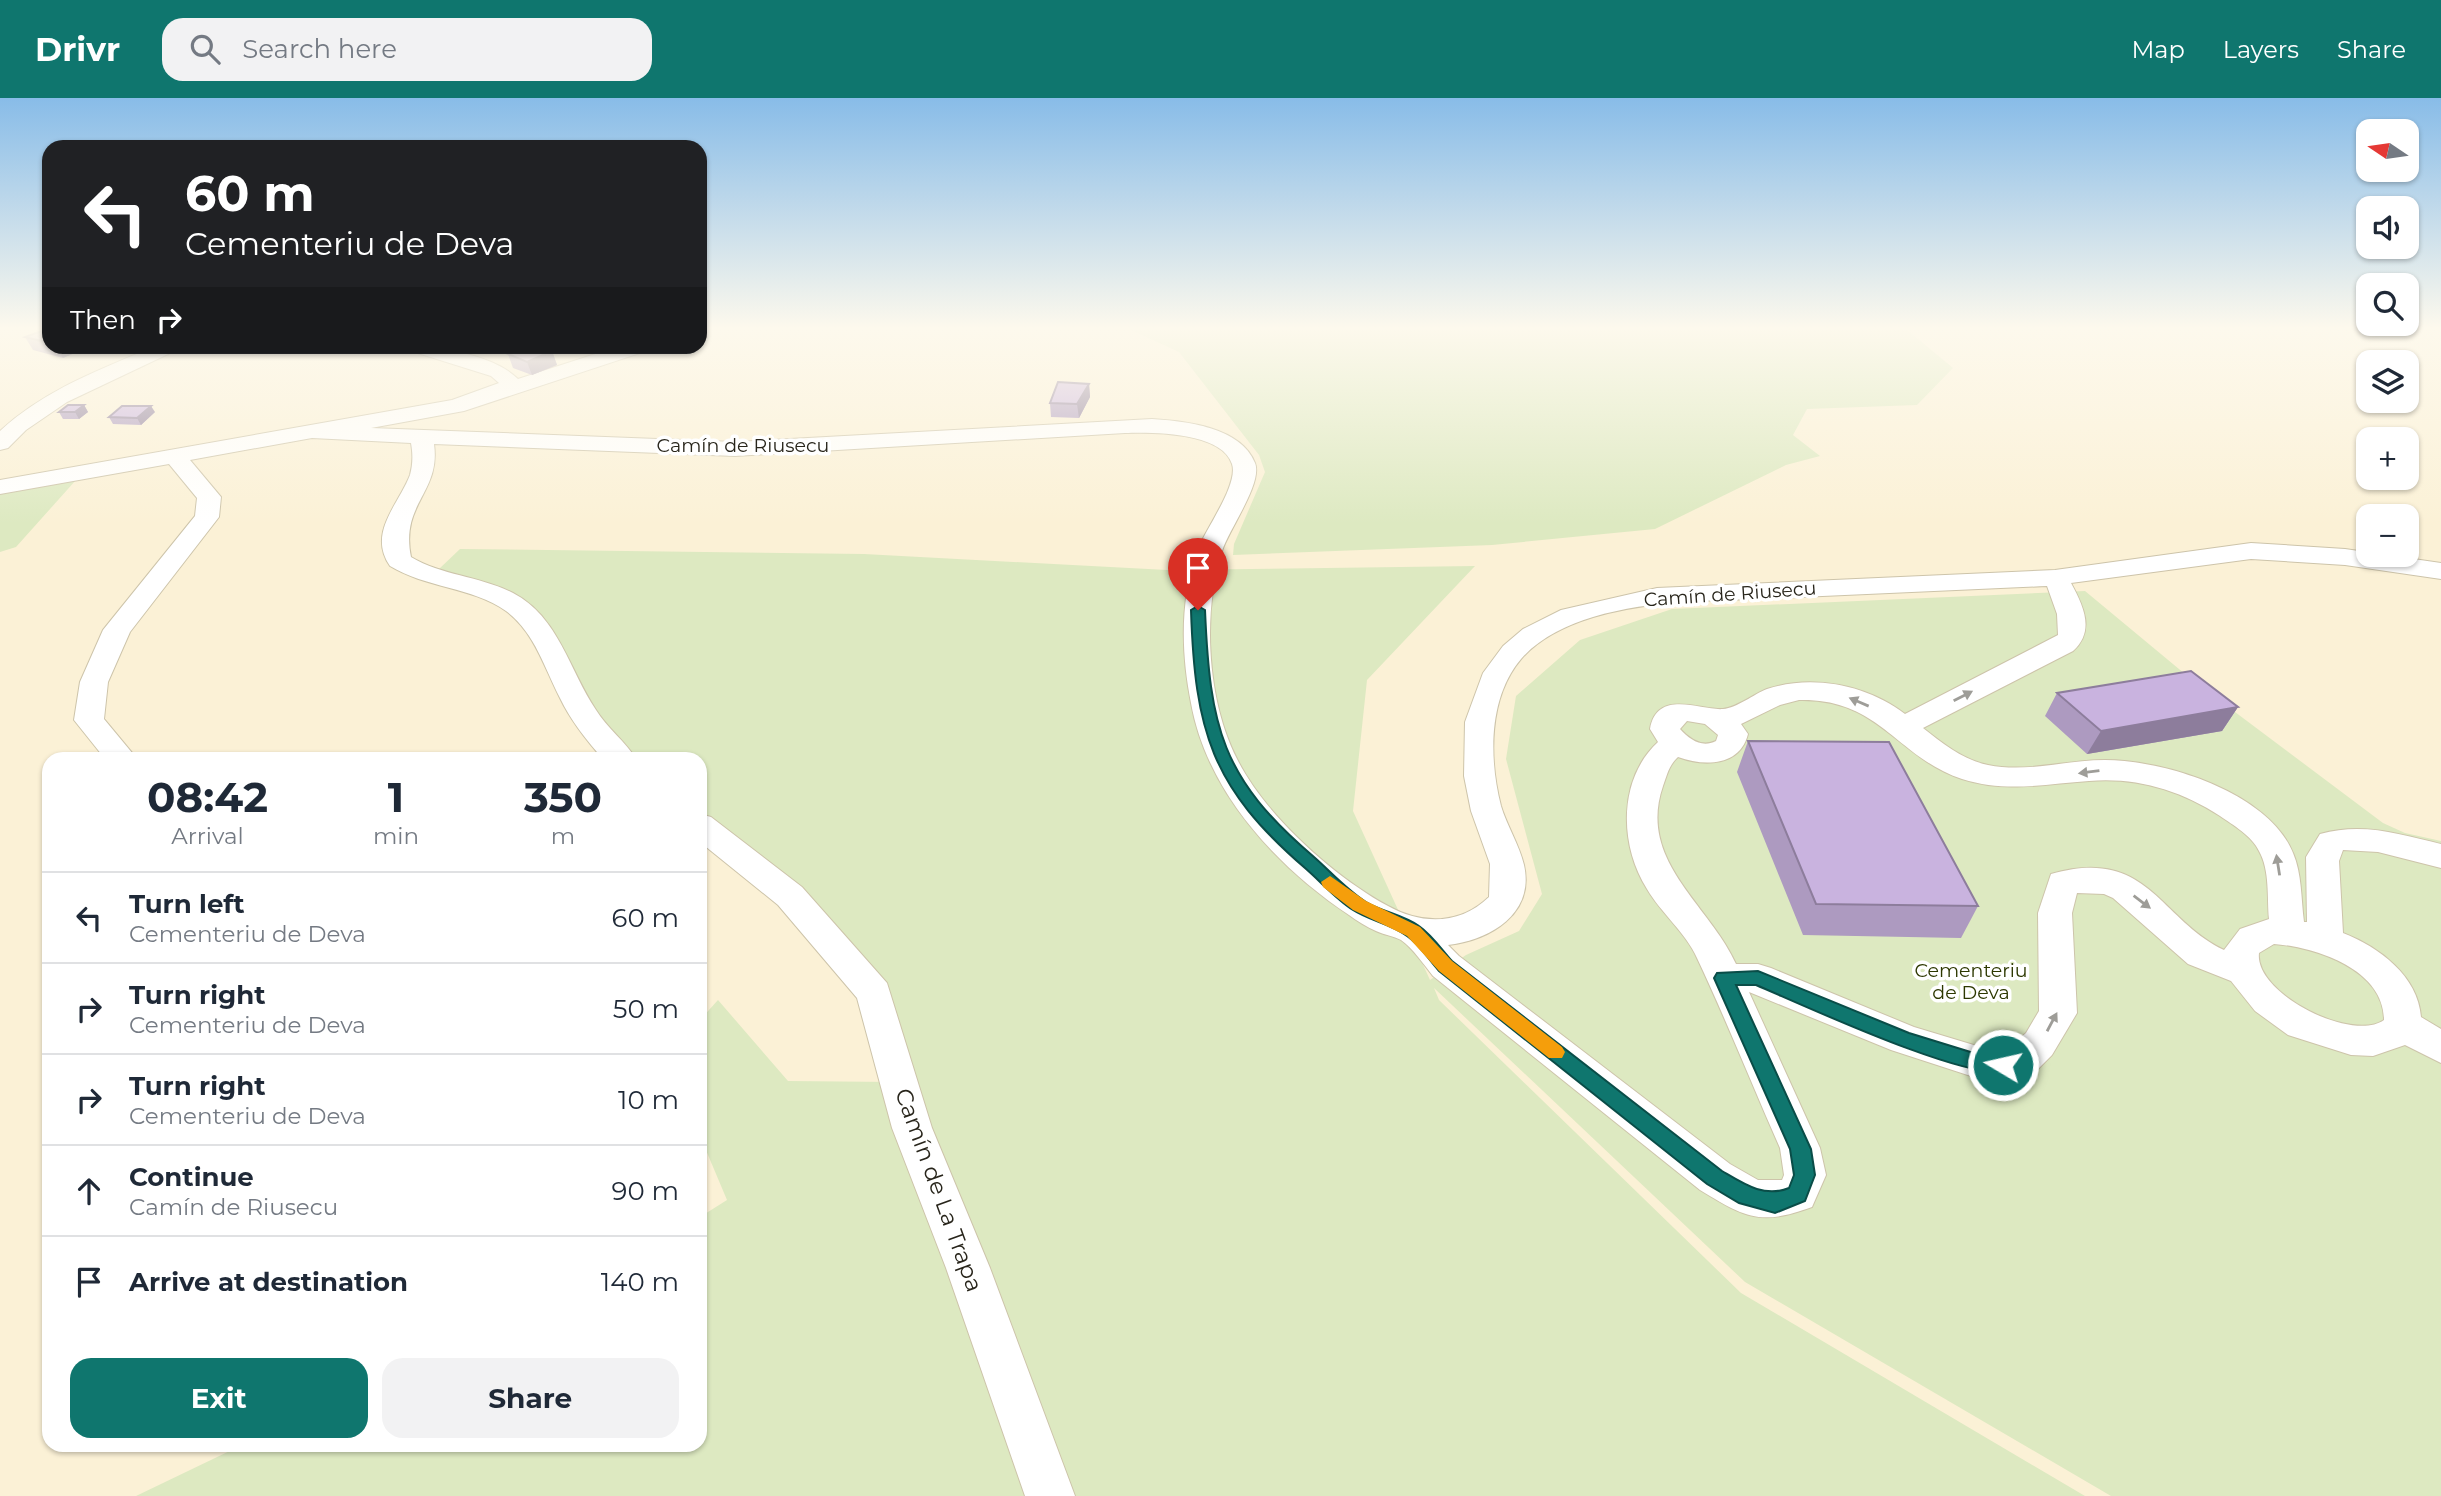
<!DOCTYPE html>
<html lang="en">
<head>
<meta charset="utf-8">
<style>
  :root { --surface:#fff; --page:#f2f2f3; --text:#1f2937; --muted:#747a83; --line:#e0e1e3; --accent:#0f766e }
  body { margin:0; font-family:Montserrat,sans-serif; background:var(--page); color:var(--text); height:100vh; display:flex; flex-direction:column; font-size:26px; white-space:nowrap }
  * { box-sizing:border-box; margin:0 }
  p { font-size:23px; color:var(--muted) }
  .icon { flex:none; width:38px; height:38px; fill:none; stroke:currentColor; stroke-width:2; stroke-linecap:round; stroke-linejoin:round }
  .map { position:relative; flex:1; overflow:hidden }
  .details { position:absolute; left:42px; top:654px; width:665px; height:700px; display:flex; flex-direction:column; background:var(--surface); border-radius:21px; box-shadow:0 2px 5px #0004 }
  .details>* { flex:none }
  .top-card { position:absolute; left:42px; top:42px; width:665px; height:214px; border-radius:21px; box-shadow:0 2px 5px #0004; background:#202124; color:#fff; overflow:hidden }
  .needle { width:46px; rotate:283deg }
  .buttons { position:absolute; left:2356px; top:21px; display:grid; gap:14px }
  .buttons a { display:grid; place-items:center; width:63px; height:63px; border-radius:14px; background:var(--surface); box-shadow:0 2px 5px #0004; font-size:35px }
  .pin { position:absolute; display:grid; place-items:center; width:60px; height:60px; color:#fff; margin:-72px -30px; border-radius:50% 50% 50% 0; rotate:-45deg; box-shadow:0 0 7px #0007 }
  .pin .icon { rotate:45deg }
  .me { position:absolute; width:77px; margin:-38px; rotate:279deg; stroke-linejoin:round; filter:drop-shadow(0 0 5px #0008) }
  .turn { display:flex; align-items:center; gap:24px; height:147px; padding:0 28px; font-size:32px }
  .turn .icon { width:91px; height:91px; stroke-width:2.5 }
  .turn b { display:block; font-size:49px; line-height:60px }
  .then { display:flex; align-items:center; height:66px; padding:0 28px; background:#0003; gap:14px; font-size:26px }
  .eta { display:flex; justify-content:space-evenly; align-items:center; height:119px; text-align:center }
  .eta b { font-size:42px; font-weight:700; line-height:49px }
  .button { display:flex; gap:14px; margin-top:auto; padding:14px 28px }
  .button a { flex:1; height:80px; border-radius:21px; background:var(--accent); color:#fff; font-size:28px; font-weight:700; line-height:80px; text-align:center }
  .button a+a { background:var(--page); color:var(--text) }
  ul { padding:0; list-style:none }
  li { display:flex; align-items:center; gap:21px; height:91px; padding:0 28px; border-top:2px solid var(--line) }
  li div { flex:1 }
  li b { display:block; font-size:26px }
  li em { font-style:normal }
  header { display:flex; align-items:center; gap:42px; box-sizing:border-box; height:98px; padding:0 35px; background:var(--accent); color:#fff }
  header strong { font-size:33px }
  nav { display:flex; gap:38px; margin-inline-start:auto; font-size:24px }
  .search { width:490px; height:63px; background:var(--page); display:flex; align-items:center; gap:18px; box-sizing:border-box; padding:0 24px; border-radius:21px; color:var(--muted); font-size:26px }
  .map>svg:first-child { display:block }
</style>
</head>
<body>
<header>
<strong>Drivr</strong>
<div class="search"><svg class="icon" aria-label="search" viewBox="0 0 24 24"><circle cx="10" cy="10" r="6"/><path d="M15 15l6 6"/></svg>Search here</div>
<nav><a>Map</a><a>Layers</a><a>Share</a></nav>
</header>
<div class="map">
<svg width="2441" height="1398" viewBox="0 0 2441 1398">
  <rect width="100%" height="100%" fill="#fbf1d6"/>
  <path fill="#dde9c1" d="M1129 231H1906L1953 270 1917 307 1807 311 1793 337 1820 358 1786 367 1655 431 1492 447 1233 457 1234 446 1265 374 1259 357 1179 254Z
    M76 382 16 449 0 454V393Z
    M460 451 864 456 1167 472 1475 468 1367 582 1353 713 1430 882 1466 857 1519 833 1542 796 1506 661 1516 598 1580 542 1672 511 2085 493 2191 581 2383 725 2405 735 2441 743V1398H2111L1745 1184 1434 890 1439 902 1741 1195 2085 1398H136L240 1348H700V1119L727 1102 700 1038V922L718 902 788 983 892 984 880 892 700 718V662L635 661 612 642 549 531 439 471Z"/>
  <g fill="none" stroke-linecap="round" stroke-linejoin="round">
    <g stroke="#cdc4aa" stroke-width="2">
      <path id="minor" d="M156 248H185L67 304 26 332 8 350 0 352V333C44 292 101 271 156 248Z
        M405 248C439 248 494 257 518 281L620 248H652L649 252 464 313 371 330 735 344 1152 321C1185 323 1241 329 1255 365 1263 385 1229 431 1222 453 1202 515 1207 602 1237 661 1265 717 1333 778 1388 808 1422 827 1460 827 1489 799L1490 766 1471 713 1464 678 1465 624 1483 575 1503 548 1523 531 1561 512 1657 490 2055 472 2251 445 2345 451 2441 465V481L2345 467 2251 461 2071 485C2084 509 2095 533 2073 553L1923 630C1942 645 1963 662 1988 667 2027 675 2066 662 2105 662 2165 662 2269 695 2293 755 2302 776 2301 801 2304 824H2307L2306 759 2320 736C2363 724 2399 736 2441 746V770L2378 754 2343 752 2339 763 2343 835C2379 849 2418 878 2421 919L2441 931V965L2405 947 2373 958 2351 957 2288 937 2255 913 2231 883 2188 866 2113 800 2104 796 2077 795 2072 815 2077 915 2052 957 2037 972 2003 983 1977 980 1891 952 1749 894 1820 1050 1826 1077 1812 1109C1760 1128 1746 1120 1700 1092L1433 878C1424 867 1413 850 1401 842 1394 838 1384 837 1376 833 1367 829 1357 823 1349 817 1276 768 1207 694 1191 605 1181 555 1180 502 1197 453 1205 432 1239 386 1232 366 1222 334 1152 334 1125 335L735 358 434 346C441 395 400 405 411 459 443 478 480 478 513 495 559 519 569 572 596 612 607 630 625 643 637 662H604C587 643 571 623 560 600 544 569 535 535 506 513 472 489 426 490 390 468 367 435 399 406 410 377 413 366 413 356 411 345L312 340 190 362 221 399 219 419 130 534 108 584 104 621 138 662H106L74 622 80 584 103 532 195 418 197 400 169 366 0 396V382L452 302 499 285 491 278 408 252ZM2047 488 2057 516 2058 537 1905 616C1867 587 1813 576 1767 591 1754 596 1737 610 1723 611 1702 613 1657 590 1650 631L1658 644C1618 681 1619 747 1647 791 1661 815 1686 835 1697 860 1726 921 1752 987 1780 1050L1784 1077 1782 1082H1758L1730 1066 1459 858 1448 847C1490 842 1535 816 1524 767 1519 746 1507 728 1501 708 1489 661 1488 600 1521 561 1539 540 1567 527 1593 519 1653 501 1716 503 1777 500 1867 496 1957 492 2047 488ZM1799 602C1880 600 1896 659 1962 681 2006 695 2044 686 2089 683 2136 679 2180 692 2220 718 2233 727 2252 738 2259 753 2270 772 2267 800 2269 821L2240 831 2224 852C2158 820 2148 748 2051 776L2038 815 2039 913 2026 935 2010 949 1977 948 1914 929 1771 870 1758 866H1736C1709 806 1637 763 1663 688 1667 677 1669 667 1678 659 1705 669 1740 668 1748 636L1741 626 1780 607ZM1687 623 1705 626 1718 637 1716 643C1702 650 1690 642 1680 631ZM2274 846C2315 849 2384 871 2384 922 2352 945 2254 895 2259 855Z
        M700 716 711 719 802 789 887 885 932 1030 990 1170 1075 1398H1025L946 1170 892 1030 857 900 778 807 700 744Z"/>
    </g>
    <use href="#minor" fill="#fff" fill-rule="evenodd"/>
  </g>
  <path fill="#ad9ac0" d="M49 231V248H91L63 260 33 252 25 239Z
    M552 253 557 267 532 277 513 270 508 256Z
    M1089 286 1090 299 1079 320 1051 319 1050 305Z
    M84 307 88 314 79 321H63L59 314Z
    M155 314 141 327 113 326 109 319Z
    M2057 595 2238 609 2222 633 2087 656 2045 618Z
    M1748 643 1978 808 1961 840 1803 837 1737 674Z"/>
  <path fill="#8d7d9c" d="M56 248H91L63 260Z
    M552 253 557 267 532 277 527 264Z
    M1089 286 1090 299 1079 320 1077 306Z
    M84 307 88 314 79 321 75 314Z
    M151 308 155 314 141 327 137 320Z
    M2238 609 2222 633 2087 656 2101 633Z"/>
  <path fill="#c9b3df" stroke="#8d7d9c" stroke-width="2" d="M47 231H49V245L25 239Z
    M528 248H539L552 253 527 264 508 256Z
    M1058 284 1089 286 1077 306 1050 305Z
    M68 307H84L75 314H59Z
    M122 308H151L137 320 109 319Z
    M2191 573 2238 609 2101 633 2057 595Z
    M1748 643 1889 644 1978 808 1816 806Z"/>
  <defs><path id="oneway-solid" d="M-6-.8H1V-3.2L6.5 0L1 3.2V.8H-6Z" transform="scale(1.75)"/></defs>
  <g fill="#9e9d98">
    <use href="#oneway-solid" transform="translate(1963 598) rotate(-27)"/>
    <use href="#oneway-solid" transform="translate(1859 604) rotate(-157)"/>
    <use href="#oneway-solid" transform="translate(2089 674) rotate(173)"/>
    <use href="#oneway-solid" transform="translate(2278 767) rotate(-99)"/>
    <use href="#oneway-solid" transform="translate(2142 804) rotate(37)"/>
    <use href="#oneway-solid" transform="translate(2052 924) rotate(-62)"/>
  </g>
  <linearGradient id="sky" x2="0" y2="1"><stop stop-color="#88bce8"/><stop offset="0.54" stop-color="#fdf9ed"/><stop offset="1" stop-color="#fdf9ed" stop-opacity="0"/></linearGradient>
  <rect width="2441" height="426" fill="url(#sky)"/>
  <path fill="#0f766e" stroke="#0a4d48" stroke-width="2" d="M1198 508 1205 512C1210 629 1221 680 1314 759 1330 773 1347 792 1366 804 1383 814 1404 817 1419 828 1432 837 1442 852 1452 863L1722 1073C1744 1086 1764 1100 1789 1090L1794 1077 1790 1051 1714 880 1717 875 1758 873 1909 935 1977 956 2010 962 2013 967 2010 973C1972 986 1801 906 1756 887H1736L1811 1051 1815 1077 1805 1103 1775 1115 1739 1105 1707 1086 1439 873C1429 862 1419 846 1407 838 1391 826 1370 823 1353 812 1336 801 1321 784 1305 770 1211 689 1195 633 1191 512Z"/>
  <path fill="#f59e0b" d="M1330 778 1366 803 1420 829 1452 863 1562 949 1565 954 1562 960H1549L1439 873 1407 838 1353 812 1323 789 1321 784Z"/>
  <g text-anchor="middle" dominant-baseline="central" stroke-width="7" stroke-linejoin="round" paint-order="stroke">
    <g font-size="19" fill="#28251b" stroke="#fff">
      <text x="743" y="347">Camín de Riusecu</text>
      <text transform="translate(1730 496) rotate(-4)">Camín de Riusecu</text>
    </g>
    <g font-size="19" fill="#2d3800" stroke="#fff">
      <text x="1971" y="872">Cementeriu<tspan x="1971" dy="22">de Deva</tspan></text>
    </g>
    <g font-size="23" fill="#28251b" stroke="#fff">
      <text transform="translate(939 1092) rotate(70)">Camín de La Trapa</text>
    </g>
  </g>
</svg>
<div class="buttons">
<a><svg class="needle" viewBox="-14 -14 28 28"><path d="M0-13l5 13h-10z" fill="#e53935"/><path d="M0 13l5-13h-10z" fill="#747a83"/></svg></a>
<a><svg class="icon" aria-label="sound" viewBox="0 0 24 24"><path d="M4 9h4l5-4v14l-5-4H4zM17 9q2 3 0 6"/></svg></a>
<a><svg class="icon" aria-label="search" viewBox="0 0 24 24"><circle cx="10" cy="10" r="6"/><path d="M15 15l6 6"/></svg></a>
<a><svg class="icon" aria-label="layers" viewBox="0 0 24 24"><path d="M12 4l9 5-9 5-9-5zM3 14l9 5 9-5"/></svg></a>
<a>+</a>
<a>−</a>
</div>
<div class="pin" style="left:1198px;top:512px;background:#d93025"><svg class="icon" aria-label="arrive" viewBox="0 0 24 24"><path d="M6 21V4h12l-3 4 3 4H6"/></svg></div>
<svg class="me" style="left:2003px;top:967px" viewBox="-20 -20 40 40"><circle r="17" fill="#0f766e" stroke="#fff" stroke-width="3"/><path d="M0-11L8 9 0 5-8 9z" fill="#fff"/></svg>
<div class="top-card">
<div class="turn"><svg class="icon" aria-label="left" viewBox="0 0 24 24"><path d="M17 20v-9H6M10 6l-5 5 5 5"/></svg><div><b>60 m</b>Cementeriu de Deva</div></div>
<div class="then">Then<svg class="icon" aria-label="right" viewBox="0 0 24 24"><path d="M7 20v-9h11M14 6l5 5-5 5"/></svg></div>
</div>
<section class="details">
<div class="eta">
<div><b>08:42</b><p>Arrival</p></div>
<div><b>1</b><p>min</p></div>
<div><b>350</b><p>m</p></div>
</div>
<ul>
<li><svg class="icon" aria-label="left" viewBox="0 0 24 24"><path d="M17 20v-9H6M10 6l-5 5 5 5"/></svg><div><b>Turn left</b><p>Cementeriu de Deva</p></div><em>60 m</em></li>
<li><svg class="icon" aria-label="right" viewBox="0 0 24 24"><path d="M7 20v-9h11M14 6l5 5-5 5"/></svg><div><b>Turn right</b><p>Cementeriu de Deva</p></div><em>50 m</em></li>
<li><svg class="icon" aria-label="right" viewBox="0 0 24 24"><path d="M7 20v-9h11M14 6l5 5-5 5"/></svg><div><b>Turn right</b><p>Cementeriu de Deva</p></div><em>10 m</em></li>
<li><svg class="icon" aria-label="ahead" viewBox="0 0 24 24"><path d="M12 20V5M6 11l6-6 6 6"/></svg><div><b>Continue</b><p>Camín de Riusecu</p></div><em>90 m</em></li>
<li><svg class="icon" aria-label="arrive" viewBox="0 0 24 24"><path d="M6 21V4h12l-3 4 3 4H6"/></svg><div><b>Arrive at destination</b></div><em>140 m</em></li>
</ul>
<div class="button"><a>Exit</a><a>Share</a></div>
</section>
</div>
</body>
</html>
